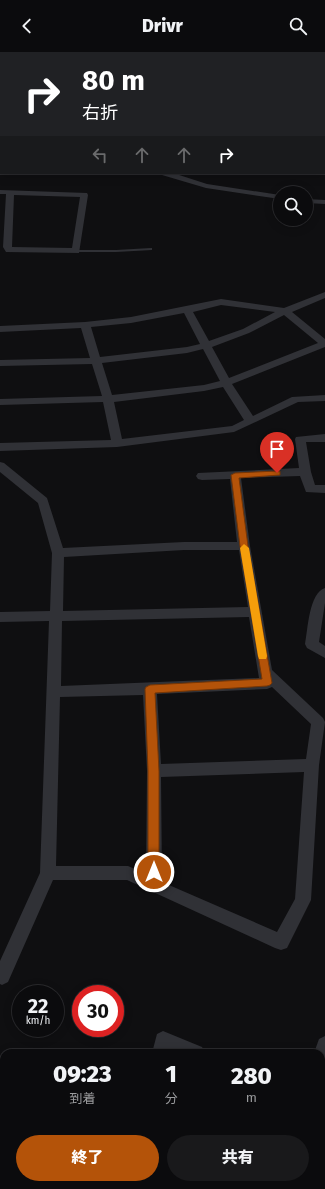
<!DOCTYPE html>
<html lang="ja">
<head>
<meta charset="utf-8">
<style>
  :root { --surface:#0b0b0d; --page:#19191b; --text:#f1f3f6; --muted:#9a9b9d; --line:#2b2b2e; --accent:#b45309 }
  body { margin:0; font-family:"Fira Sans","Noto Sans JP",sans-serif; background:var(--page); color:var(--text); height:100vh; display:flex; flex-direction:column; font-size:15px; white-space:nowrap }
  * { box-sizing:border-box; margin:0 }
  p { font-size:13px; color:var(--muted) }
  .icon { flex:none; width:22px; height:22px; fill:none; stroke:currentColor; stroke-width:2; stroke-linecap:round; stroke-linejoin:round }
  .map { position:relative; flex:1; overflow:hidden }
  .details { position:absolute; left:0px; top:997px; width:325px; height:140px; display:flex; flex-direction:column; background:var(--surface); border-radius:12px 12px 0 0; box-shadow:0 2px 10px #0003,0 0 0 1px var(--line) }
  .details>* { flex:none }
  .top-card { position:absolute; left:0px; top:0px; width:325px; height:122px; box-shadow:0 2px 10px #0003,0 0 0 1px var(--line); background:#202124; color:#fff; overflow:hidden }
  .tools { position:absolute; left:273px; top:134px; display:grid; gap:8px }
  .tools a { display:grid; place-items:center; width:40px; height:40px; border-radius:50%; background:var(--surface); box-shadow:0 2px 10px #0003,0 0 0 1px var(--line); font-size:20px }
  .speed { position:absolute; left:12px; top:933px; display:flex; gap:8px; font-size:20px; font-weight:700; text-align:center }
  .speed>* { display:grid; place-content:center; width:52px; height:52px; border-radius:50%; background:var(--surface); box-shadow:0 2px 10px #0003,0 0 0 1px var(--line); line-height:1 }
  .speed small { font-size:10px; font-weight:400 }
  .speed .limit { border:6px solid #d22; background:#fff; color:#111 }
  .pin { position:absolute; display:grid; place-items:center; width:34px; height:34px; color:#fff; margin:-41px -17px; border-radius:50% 50% 50% 0; rotate:-45deg; box-shadow:0 0 4px #0007 }
  .pin .icon { rotate:45deg }
  .me { position:absolute; width:44px; margin:-22px; rotate:0deg; stroke-linejoin:round; filter:drop-shadow(0 0 3px #0008) }
  .turn { display:flex; align-items:center; gap:14px; height:84px; padding:0 16px; font-size:18px }
  .turn .icon { width:52px; height:52px; stroke-width:2.5 }
  .turn b { display:block; font-size:28px; line-height:34px }
  .lanes { display:flex; align-items:center; height:38px; padding:0 16px; background:#0003; justify-content:center; gap:20px; direction:ltr }
  .lanes .off { opacity:.35 }
  .eta { display:flex; justify-content:space-evenly; align-items:center; height:68px; text-align:center }
  .eta b { font-size:24px; font-weight:800; line-height:28px }
  .cta { display:flex; gap:8px; margin-top:auto; padding:8px 16px }
  .cta a { flex:1; height:46px; border-radius:24px; background:var(--accent); color:#fff; font-size:16px; font-weight:800; line-height:46px; text-align:center }
  .cta a+a { background:var(--page); color:var(--text) }
  header { display:flex; justify-content:space-between; align-items:center; height:52px; padding:0 16px; background:var(--surface); font-size:18px; font-weight:800 }
  .map>svg:first-child { display:block }
</style>
</head>
<body>
<header><svg class="icon" aria-label="back" viewBox="0 0 24 24"><path d="M15 5l-7 7 7 7"/></svg>Drivr<svg class="icon" aria-label="search" viewBox="0 0 24 24"><circle cx="10" cy="10" r="6"/><path d="M15 15l6 6"/></svg></header>
<div class="map">
<svg width="325" height="1137" viewBox="0 0 325 1137">
  <rect width="100%" height="100%" fill="#0f0f11"/>
  <g fill="none" stroke-linecap="round" stroke-linejoin="round">
    <path fill="#303136" fill-rule="evenodd" d="M151 196H152V198L116 200H76L74 199 76 198H116Z"/>
    <path fill="#303136" fill-rule="evenodd" d="M0 81H1V86H0Z
      M161 121H173L207 132 280 143V147L206 136 162 123Z
      M0 138 87 141 88 143 79 201 6 200 3 195 6 142H0ZM14 143 80 145 72 196 12 195Z
      M306 147 325 148V152L306 151Z
      M325 240V246L292 260 325 287V295L232 332 253 364 292 345 325 343V349L298 350 234 380 117 395 0 399V391L111 388 103 350 0 353V347L102 344 92 312 0 314V308L90 306 81 276 0 280V274L85 270 131 265 221 247 284 256ZM221 253 275 260 243 277 209 289 193 260ZM184 261 200 292 187 295 100 305 91 275 131 271ZM284 263 318 291 229 326 212 295 249 281ZM203 297 220 329 204 333 112 343 102 311 187 301ZM223 335 244 368 232 374 122 387 114 350 204 339Z
      M325 382V390H306L311 420 315 433H325V441L306 440 300 424 241 426 250 494 272 618 323 666 325 670 319 713 311 848 287 896 281 898 275 896 127 828H53L8 930 2 933 0 932V909L40 821 49 569 0 570V560L50 559 52 501 38 451 0 420V410L4 411 47 446 63 496 184 490H237L230 427 202 428 198 427 196 424 198 421 299 416 295 387 296 385ZM184 498H239L248 555 63 559 64 505ZM249 565 259 626 61 634 62 569ZM272 635 311 672 306 707 161 712 157 642 267 637ZM143 643 147 719 146 822 128 814H56L60 645ZM304 720 295 847 277 880 162 830 161 725Z
      M325 536V551L319 590 325 594V606L307 596 305 592C308 577 309 541 325 536Z
      M163 979 202 995 205 1001 170 1000V1001H152L157 982Z
      M325 984V1013L321 1015V1001H314L319 987Z
      M0 1078 4 1079V1104L0 1102Z
      M21 1133H62L64 1137H23Z
      M125 1133H145L144 1137H124Z
      M155 1133H238L236 1137H153Z"/>
  </g>
  <path fill="#b45309" stroke="#753606" d="M277 419H280V423L239 426 248 494 272 631 270 633 267 634 155 641 159 719V820L157 823 154 825 150 823 148 820V719L145 637 146 635 150 633 262 627 240 494 231 423 235 421Z"/>
  <path fill="#f59e0b" d="M244 492 249 496 267 604 266 607H259L258 604 240 496Z"/>
</svg>
<div class="tools">
<a><svg class="icon" aria-label="search" viewBox="0 0 24 24"><circle cx="10" cy="10" r="6"/><path d="M15 15l6 6"/></svg></a>
</div>
<div class="speed"><div>22<small>km/h</small></div><div class="limit">30</div></div>
<div class="pin" style="left:277px;top:421px;background:#d93025"><svg class="icon" aria-label="arrive" viewBox="0 0 24 24"><path d="M6 21V4h12l-3 4 3 4H6"/></svg></div>
<svg class="me" style="left:154px;top:820px" viewBox="-20 -20 40 40"><circle r="17" fill="#b45309" stroke="#fff" stroke-width="3"/><path d="M0-11L8 9 0 5-8 9z" fill="#fff"/></svg>
<div class="top-card">
<div class="turn"><svg class="icon" aria-label="right" viewBox="0 0 24 24"><path d="M7 20v-9h11M14 6l5 5-5 5"/></svg><div><b>80 m</b>右折</div></div>
<div class="lanes"><svg class="icon off" aria-label="left" viewBox="0 0 24 24"><path d="M17 20v-9H6M10 6l-5 5 5 5"/></svg><svg class="icon off" aria-label="ahead" viewBox="0 0 24 24"><path d="M12 20V5M6 11l6-6 6 6"/></svg><svg class="icon off" aria-label="ahead" viewBox="0 0 24 24"><path d="M12 20V5M6 11l6-6 6 6"/></svg><svg class="icon" aria-label="right" viewBox="0 0 24 24"><path d="M7 20v-9h11M14 6l5 5-5 5"/></svg></div>
</div>
<section class="details">
<div class="eta">
<div><b>09:23</b><p>到着</p></div>
<div><b>1</b><p>分</p></div>
<div><b>280</b><p>m</p></div>
</div>
<div class="cta"><a>終了</a><a>共有</a></div>
</section>
</div>
</body>
</html>
